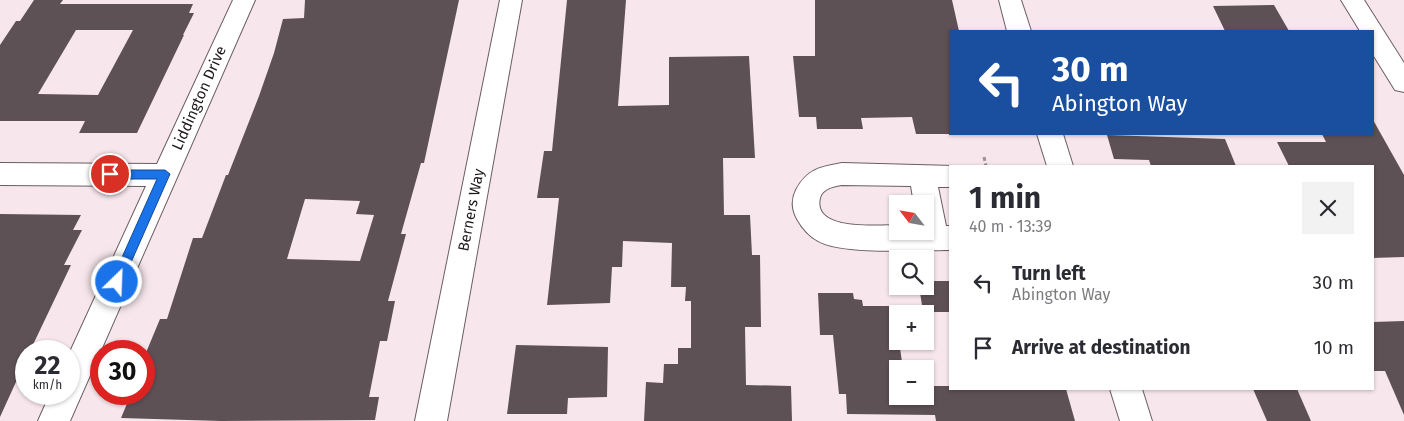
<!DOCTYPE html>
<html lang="en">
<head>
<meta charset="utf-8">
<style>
  :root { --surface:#fff; --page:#f2f2f3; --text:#2b2b33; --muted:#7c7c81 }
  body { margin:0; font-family:"Fira Sans",sans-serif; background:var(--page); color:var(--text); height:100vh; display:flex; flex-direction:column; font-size:19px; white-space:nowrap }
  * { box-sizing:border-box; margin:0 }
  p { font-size:16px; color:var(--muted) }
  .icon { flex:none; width:28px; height:28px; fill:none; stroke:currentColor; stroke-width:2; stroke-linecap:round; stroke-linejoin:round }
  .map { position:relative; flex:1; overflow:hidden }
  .details { position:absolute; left:949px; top:165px; width:425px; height:225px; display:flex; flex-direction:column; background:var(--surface); border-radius:0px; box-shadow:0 1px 4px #0004 }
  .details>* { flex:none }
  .top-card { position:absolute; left:949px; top:30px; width:425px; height:105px; border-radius:0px; box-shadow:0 1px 4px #0004; background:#1a4fa0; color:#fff; overflow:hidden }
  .needle { width:32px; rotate:301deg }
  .buttons { position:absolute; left:889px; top:195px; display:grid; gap:10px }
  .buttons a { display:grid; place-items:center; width:45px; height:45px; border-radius:0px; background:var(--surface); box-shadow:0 1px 4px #0004; font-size:25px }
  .speed { position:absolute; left:15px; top:340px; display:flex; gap:10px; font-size:25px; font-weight:700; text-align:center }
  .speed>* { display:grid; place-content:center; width:65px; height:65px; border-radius:50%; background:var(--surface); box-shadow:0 1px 4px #0004; line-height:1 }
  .speed small { font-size:12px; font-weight:400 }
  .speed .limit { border:8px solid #d22; background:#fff; color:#111 }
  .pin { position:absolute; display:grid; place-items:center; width:42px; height:42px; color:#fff; margin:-21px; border:2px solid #fff; border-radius:50%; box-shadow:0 1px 5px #0007 }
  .me { position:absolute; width:55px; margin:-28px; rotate:24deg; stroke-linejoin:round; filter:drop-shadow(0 0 4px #0008) }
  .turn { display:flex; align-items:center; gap:18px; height:105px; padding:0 20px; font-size:22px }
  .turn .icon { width:65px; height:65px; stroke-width:2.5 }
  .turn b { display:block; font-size:35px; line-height:42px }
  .round { display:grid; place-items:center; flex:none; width:52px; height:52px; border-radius:0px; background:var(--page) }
  .summary { display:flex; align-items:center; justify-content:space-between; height:85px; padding:0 20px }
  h1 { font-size:30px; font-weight:700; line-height:38px }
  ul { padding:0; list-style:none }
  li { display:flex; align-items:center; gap:15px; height:65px; padding:0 20px }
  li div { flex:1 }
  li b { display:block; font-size:19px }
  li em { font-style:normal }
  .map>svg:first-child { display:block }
</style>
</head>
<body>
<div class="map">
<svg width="1404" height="421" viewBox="0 0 1404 421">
  <rect width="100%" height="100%" fill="#f7e7ed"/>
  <path fill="#5e5156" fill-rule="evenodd" d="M34 0H63L60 4H193L189 13H194L183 35H184L137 133H79L85 121H0V45L16 21H20ZM76 30H133L98 95 38 94Z
    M305 0H459L424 163H421L401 234H406L388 301H395L387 341H380L369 397H379L375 420 221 421 121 418 131 394H144V364L147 355H145L160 319H167L193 238H202L226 175H228L259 96 274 53 283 19 304 18ZM305 199 360 201 356 214 374 215 360 261 287 259Z
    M567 0H626L618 106 669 105V57L749 56 755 158H723L724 215H750L752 255H760L761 327H745L746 385 791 386 792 421H644L646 382 663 383 664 364H678V348H691V301H685L686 287H671L672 243 623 241 622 267H612L610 303 547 305 559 198H537L544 151H552Z
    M815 0H952L959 31H950V134H916L912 117 861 118 863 129H817L816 117H799L793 56H815Z
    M1274 5 1289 31H1225L1213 6Z
    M1372 118 1404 175V257L1372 258V166H1289L1277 142H1326L1322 134 1372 135Z
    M1107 135 1225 139 1236 166H1151L1149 160 1114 159Z
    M0 214 81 215 73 230H82L64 265H71L30 351H26V360L0 417Z
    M925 281H950V312H923L919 286H925Z
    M818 293H853L854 299 862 300 863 306H894L903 369H898V396H925V386H950V389H1066L1075 421H936L935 415 847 414 846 394H839L833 335H820Z
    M1404 321V415L1385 371H1372V322Z
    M516 345 608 347 607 397 568 398 567 414H507Z
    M1253 389H1297L1311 421H1267Z"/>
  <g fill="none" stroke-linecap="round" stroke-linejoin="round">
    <g stroke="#6b5d63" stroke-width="2">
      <path id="minor" d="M233 0H255L70 421H38L50 394H69V354L146 186 0 185V163L157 164Z
        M500 0H522L447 421H415Z
        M999 0H1021L1031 31H1007Z
        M1341 0H1364L1404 63V92L1395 90 1372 53V31H1360Z
        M1037 134H1063L1073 166H1047Z
        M842 163 954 166H950V187H938L946 226H950V250C920 250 842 255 818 241 809 236 802 228 797 219 792 210 791 200 796 190 807 169 820 167 842 163ZM842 185 911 186 914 204H925V231H898V225C879 225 812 232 820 198 822 189 834 186 842 185Z
        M1110 389H1142L1152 421H1120Z"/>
    </g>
    <path stroke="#9b9094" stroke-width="3" stroke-dasharray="4 2.5" stroke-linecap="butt" d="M984 157 986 166"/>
    <use href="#minor" fill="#fff" fill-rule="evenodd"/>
  </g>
  <path fill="#1a73e8" stroke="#114b97" d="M110 170H165L170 174 121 285 117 287 112 285 111 282 157 179H110L104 174Z"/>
  <g text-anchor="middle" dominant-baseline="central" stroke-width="5" stroke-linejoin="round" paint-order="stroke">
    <g font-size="15" fill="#1d181a" stroke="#fff">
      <text transform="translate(199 98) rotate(-66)">Liddington Drive</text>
      <text transform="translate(471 210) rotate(-79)">Berners Way</text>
    </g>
  </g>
</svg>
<div class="buttons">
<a><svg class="needle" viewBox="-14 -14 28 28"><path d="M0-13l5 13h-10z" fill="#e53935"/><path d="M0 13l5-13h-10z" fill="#7c7c81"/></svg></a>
<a><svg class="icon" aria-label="search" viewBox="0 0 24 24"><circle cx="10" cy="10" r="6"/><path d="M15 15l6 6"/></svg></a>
<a>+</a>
<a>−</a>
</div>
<div class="speed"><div>22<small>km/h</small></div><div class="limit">30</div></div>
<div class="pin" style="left:110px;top:174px;background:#d93025"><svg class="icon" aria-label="arrive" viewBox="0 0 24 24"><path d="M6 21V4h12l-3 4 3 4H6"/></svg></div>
<svg class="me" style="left:117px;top:282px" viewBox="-20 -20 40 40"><circle r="17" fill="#1a73e8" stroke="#fff" stroke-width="3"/><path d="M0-11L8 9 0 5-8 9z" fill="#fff"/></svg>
<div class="top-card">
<div class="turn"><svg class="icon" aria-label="left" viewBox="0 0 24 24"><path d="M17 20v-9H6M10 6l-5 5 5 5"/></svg><div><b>30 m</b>Abington Way</div></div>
</div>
<section class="details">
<div class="summary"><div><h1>1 min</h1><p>40 m · 13:39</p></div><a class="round"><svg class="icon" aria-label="close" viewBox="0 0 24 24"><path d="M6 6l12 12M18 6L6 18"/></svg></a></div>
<ul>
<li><svg class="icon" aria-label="left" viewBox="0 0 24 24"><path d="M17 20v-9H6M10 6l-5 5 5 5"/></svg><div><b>Turn left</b><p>Abington Way</p></div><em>30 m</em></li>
<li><svg class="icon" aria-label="arrive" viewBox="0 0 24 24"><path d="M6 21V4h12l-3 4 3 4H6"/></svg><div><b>Arrive at destination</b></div><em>10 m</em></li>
</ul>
</section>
</div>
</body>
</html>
